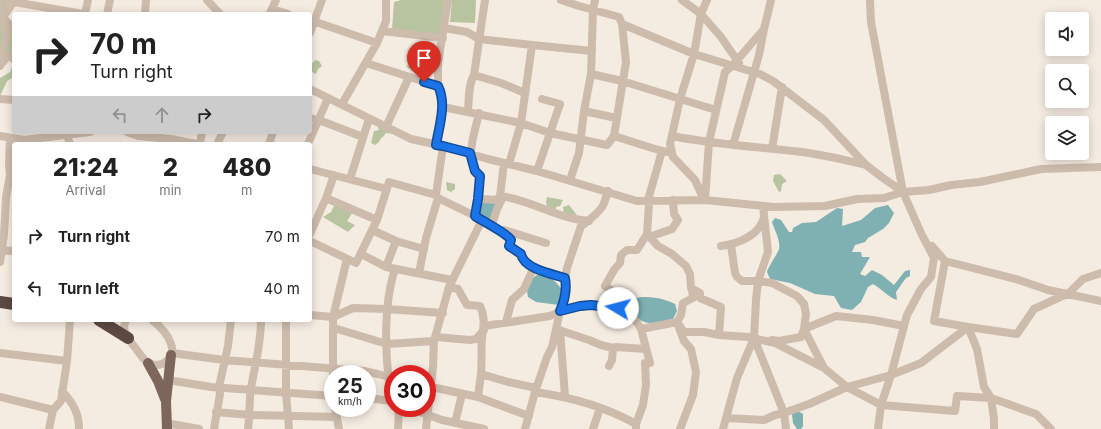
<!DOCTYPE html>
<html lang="en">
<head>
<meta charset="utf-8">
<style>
  :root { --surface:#fff; --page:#f6f6f6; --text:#222; --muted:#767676 }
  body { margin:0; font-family:Inter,sans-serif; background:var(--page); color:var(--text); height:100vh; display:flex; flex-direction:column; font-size:15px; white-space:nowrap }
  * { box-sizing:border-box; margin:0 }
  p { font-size:13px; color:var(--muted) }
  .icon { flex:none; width:22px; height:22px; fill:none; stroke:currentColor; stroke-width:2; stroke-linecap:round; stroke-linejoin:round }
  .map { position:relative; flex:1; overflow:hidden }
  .details { position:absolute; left:12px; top:142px; width:300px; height:180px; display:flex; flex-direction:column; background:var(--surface); border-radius:4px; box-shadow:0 2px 10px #0003 }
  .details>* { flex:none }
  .banner { position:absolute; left:12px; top:12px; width:300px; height:122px; border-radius:4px; box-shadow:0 2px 10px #0003; background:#fff; color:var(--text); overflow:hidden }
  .controls { position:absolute; left:1045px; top:12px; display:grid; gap:8px }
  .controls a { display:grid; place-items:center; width:44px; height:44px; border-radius:4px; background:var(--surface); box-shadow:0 2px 10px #0003; font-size:20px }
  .speed { position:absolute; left:324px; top:365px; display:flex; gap:8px; font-size:20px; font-weight:700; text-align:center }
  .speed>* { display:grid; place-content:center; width:52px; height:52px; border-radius:50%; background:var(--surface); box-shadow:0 2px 10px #0003; line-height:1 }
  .speed small { font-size:10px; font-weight:400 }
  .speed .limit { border:6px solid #d22; background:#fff; color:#111 }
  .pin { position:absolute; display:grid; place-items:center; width:34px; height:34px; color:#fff; margin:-41px -17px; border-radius:50% 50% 50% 0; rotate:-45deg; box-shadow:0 0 4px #0007 }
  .pin .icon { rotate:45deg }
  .me { position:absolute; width:44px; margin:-22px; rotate:278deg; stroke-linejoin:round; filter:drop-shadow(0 0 3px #0008) }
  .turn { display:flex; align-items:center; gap:14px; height:84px; padding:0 12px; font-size:18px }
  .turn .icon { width:52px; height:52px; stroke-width:2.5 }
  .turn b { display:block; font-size:28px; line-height:34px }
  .lanes { display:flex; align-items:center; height:38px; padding:0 12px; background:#0003; justify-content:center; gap:20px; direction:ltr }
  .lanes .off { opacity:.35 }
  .eta { display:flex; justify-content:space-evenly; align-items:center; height:68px; text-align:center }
  .eta b { font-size:24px; font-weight:800; line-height:28px }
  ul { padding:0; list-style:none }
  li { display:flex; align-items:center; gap:12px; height:52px; padding:0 12px }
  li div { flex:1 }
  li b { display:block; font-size:15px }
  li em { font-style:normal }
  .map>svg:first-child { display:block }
</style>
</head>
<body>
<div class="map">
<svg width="1101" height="429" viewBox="0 0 1101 429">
  <rect width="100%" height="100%" fill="#f4ebe1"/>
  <path fill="#b8c4a0" d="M0 0H8L4 11 9 23 14 21V77L7 81 0 96V78L10 72 13 64 8 59 0 60Z
    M401 0H444L441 35 392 29 394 2Z
    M452 0H476L475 23 450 22Z
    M315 60 319 61 322 66 318 69 316 74 310 71V66Z
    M419 63 424 70 420 77 406 66Z
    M378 125 393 134 386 133 383 137 381 138 379 142 375 145 371 143 374 131 379 130 378 128Z
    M780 174 787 181 782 184 781 191 779 192 773 181 774 175Z
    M446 182 455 184V189L451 192 447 190Z
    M547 197 563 200 560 206 556 207 555 211 547 207 546 202Z
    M335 204 353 212 347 221 355 225 348 232 323 217 331 212Z
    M569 205 577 215 564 213 563 207Z"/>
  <path fill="#7fb0b2" d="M496 201 491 224 507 239 492 231 479 214 478 208 482 202Z
    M888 205 894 213 889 223 883 229 868 238 865 242 855 245 852 252H861L862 257H870L860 274 865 276 872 270 882 275 894 285 905 271 910 270V276L906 278 896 292 897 300C888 297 882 289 873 284L868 287 861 302 852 310 841 308 834 296 815 294 790 283 770 279 767 272C769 265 777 255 779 249 781 241 774 229 772 222L775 218 781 220 789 232H792L793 228 802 223 816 222 837 208 843 209 842 226 861 220 875 208Z
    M542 272C551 277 558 283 563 292L559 305 536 302 528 297C525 284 531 278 542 272Z
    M641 297C654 297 663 298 675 304L677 311 673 319C665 320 658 323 650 323 639 323 627 311 630 300Z
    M796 410 803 414V426L801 429H797L793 423 792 414Z"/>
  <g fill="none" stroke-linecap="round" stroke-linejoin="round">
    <path stroke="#cdbbac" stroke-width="8" d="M3 0 83 14
      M207 0 220 14
      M561 0 579 6 619 17 622 24 694 54 760 74 773 81 824 120 866 165 883 178 903 192
      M682 0 701 14 721 37 739 63
      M870 0 871 22 903 192 921 233 934 258 931 277 921 289 907 315 891 375 881 405 878 429
      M0 8 3 17 14 30
      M272 9 288 14
      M270 13 276 0
      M85 14 88 0
      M107 14 110 0
      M145 14 146 0
      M310 20 377 43
      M444 28 467 32 479 39 532 45 592 51
      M382 31 443 38
      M310 33 322 0
      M366 63 438 86
      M1 64 9 55 14 56
      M0 66 7 36 3 17 15 0
      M591 74 622 81 716 110
      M474 75 485 0
      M310 89 411 139 443 146 488 159 537 171 637 201 705 200 773 207 825 206 857 199 884 198 903 192 929 190 951 185 980 182 1041 169 1101 167
      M0 99 14 100
      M342 104 377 43 386 21V0
      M443 107 521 123 550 133 607 145 614 136 626 62 622 24
      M468 111C469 100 468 85 474 75L501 83 525 93
      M584 111 616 118
      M310 118 324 122 363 137
      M386 127 409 77
      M66 132 70 144
      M127 132 138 136 171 139 196 144
      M0 136 24 140 90 132
      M614 136 652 148 667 152
      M672 136C717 145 763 147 809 153 828 156 847 160 866 165
      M200 144 202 132
      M217 144 223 132
      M269 144 273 132
      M308 144 328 98
      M436 145 443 107 441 91 438 86V63L448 0
      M733 145 759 55 764 29
      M772 149 782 87
      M504 163 500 196 502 199 497 209 492 225 493 228 509 236 511 241 509 246 521 254C524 269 552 274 565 278
      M509 164 521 123 532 45
      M310 169 387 189
      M537 171 560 104 542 99
      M350 179 369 119
      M570 180 579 153 584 111 591 74 593 10 595 0
      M326 198 377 220
      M438 198 475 216 487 223
      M478 199H482L497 200 500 196C531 200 558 219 589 221
      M704 200 695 180 673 157 670 144 680 99 694 54 701 14 707 0
      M705 200 709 142 725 72 732 66 764 29 771 0
      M475 216 478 199 480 176C463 160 475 133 479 113
      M372 230 396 241 424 249
      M504 230 546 243
      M310 234 326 198 334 175
      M647 234 658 246 672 254 686 266 690 274 691 288 700 293V298L721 307 719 335
      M649 237 672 229 678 220 674 214 673 200
      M310 241 356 263 377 220 389 182 436 195
      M731 245 735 273 737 277 742 281H758L772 283 797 296 804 304 806 314 804 329 824 368
      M721 246C738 244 760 235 764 217
      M932 246 945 261 934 321 968 327 977 349 984 387 991 398 994 419V429
      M0 250 14 251
      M361 254 386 267 452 280
      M945 261 1019 280 1048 290 1101 301
      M0 262 4 235 6 197 10 175 9 164 10 138
      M386 267 396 241
      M419 273 426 238 438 198 436 195 443 146
      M449 287 458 289 467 305 480 306C485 316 484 326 482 337 481 349 482 362 481 374L508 382 536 388
      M623 309 626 300 605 286 614 270 620 263 621 255 627 250H637L647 234 649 204 648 200 662 151
      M310 315 333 317 353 308 387 309 443 313
      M126 320C121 330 127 337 133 345 138 350 142 360 149 363 162 370 176 357 171 344 168 335 160 326 152 320
      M286 320V393L289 429
      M506 322 512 300 524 289 534 267
      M484 326 550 316C570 306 587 304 609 307 615 308 622 308 627 312 633 316 637 322 641 329L677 322 684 332H704L719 335 748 337 775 343 824 368 847 387 881 405 955 411 957 396 991 398 1036 414 1051 429
      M334 328 387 344 434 341
      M556 329 589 340 601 345 613 348 615 347 646 349
      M560 330 565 396
      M436 337 470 340 476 339 484 330
      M754 338 784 413 786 429
      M772 340 779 341 801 337 804 329 836 316 873 320 904 326
      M0 353 67 361
      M172 353 224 360 364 371 378 374 393 378
      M609 366 612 360 613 348
      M333 374V317L347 259
      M168 380 211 387 333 396
      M427 386 478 397 529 416
      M62 391C73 403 79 413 79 429
      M535 392C570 397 604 406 636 424
      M0 397 53 410
      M478 397 481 374
      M367 398 393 401
      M393 401C384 364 383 305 395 269
      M335 408 339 429
      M409 408 442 420 484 429
      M216 412 250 415 337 417
      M726 418 764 420 775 415 784 413 809 404 847 387 891 375 921 363 968 327 1017 334 1034 309 1069 293 1083 279 1101 273
      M166 423 199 429
      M455 423 462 394
      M49 429 53 410 61 401 67 361 70 320
      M214 429 220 394 219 387 228 346 231 320
      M248 429C250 415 249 402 251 388 255 365 261 344 261 320
      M398 429 399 408
      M426 429 433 367 434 341 449 287 482 220
      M525 429 535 392 547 357 552 347 560 311 563 304 567 289 565 278 567 268 581 226C586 223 599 212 602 207 605 203 606 196 608 191
      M593 429 600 408
      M636 429V424L643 405 646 385 645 363H650L641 329
      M680 429 693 395 696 372 691 349 684 341 677 322 681 315 683 303 693 298 692 290
      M723 429 737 378 754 338 756 300 758 281 768 252 763 206"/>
    <path stroke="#7d675c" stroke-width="10" d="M148 363 158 381 165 399
      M167 429 166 401 171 355"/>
    <path stroke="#5c4a42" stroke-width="12" d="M0 302 14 304
      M99 320 128 338"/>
  </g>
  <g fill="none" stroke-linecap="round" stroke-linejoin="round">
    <g stroke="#114b97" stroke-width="10">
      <path id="route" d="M424 82 438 86C447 104 439 126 436 145L443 146 470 153 475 171 480 176 478 199 475 216C484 222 507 233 511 240L509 246 521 254C524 269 552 274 565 278 567 290 565 300 560 311L580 306 591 305 618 308"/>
    </g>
    <use href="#route" stroke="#1a73e8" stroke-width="7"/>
  </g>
</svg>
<div class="controls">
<a><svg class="icon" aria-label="sound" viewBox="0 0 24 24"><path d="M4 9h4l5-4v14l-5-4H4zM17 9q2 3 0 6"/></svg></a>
<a><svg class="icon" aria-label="search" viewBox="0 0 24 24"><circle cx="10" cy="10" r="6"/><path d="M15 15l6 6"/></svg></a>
<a><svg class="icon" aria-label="layers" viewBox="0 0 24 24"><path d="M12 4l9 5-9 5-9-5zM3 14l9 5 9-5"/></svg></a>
</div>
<div class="speed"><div>25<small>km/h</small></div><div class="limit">30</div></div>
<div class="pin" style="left:424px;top:82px;background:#d93025"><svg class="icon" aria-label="arrive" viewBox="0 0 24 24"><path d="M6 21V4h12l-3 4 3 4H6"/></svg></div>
<svg class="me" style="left:618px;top:308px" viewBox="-20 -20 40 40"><circle r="19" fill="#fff"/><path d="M0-13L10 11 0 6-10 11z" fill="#1a73e8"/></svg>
<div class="banner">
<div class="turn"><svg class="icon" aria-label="right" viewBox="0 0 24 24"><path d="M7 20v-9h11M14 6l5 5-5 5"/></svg><div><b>70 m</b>Turn right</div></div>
<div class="lanes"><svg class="icon off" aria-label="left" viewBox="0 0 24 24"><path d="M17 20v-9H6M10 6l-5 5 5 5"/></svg><svg class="icon off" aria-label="ahead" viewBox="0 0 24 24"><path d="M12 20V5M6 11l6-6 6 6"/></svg><svg class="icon" aria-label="right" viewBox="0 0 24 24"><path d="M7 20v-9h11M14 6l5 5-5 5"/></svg></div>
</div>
<section class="details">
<div class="eta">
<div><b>21:24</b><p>Arrival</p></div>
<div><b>2</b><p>min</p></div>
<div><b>480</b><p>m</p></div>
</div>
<ul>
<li><svg class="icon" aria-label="right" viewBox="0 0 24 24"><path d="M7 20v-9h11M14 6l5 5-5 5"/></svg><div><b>Turn right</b></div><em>70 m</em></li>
<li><svg class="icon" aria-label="left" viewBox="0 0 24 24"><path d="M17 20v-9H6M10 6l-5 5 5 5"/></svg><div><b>Turn left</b></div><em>40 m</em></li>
</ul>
</section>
</div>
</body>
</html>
